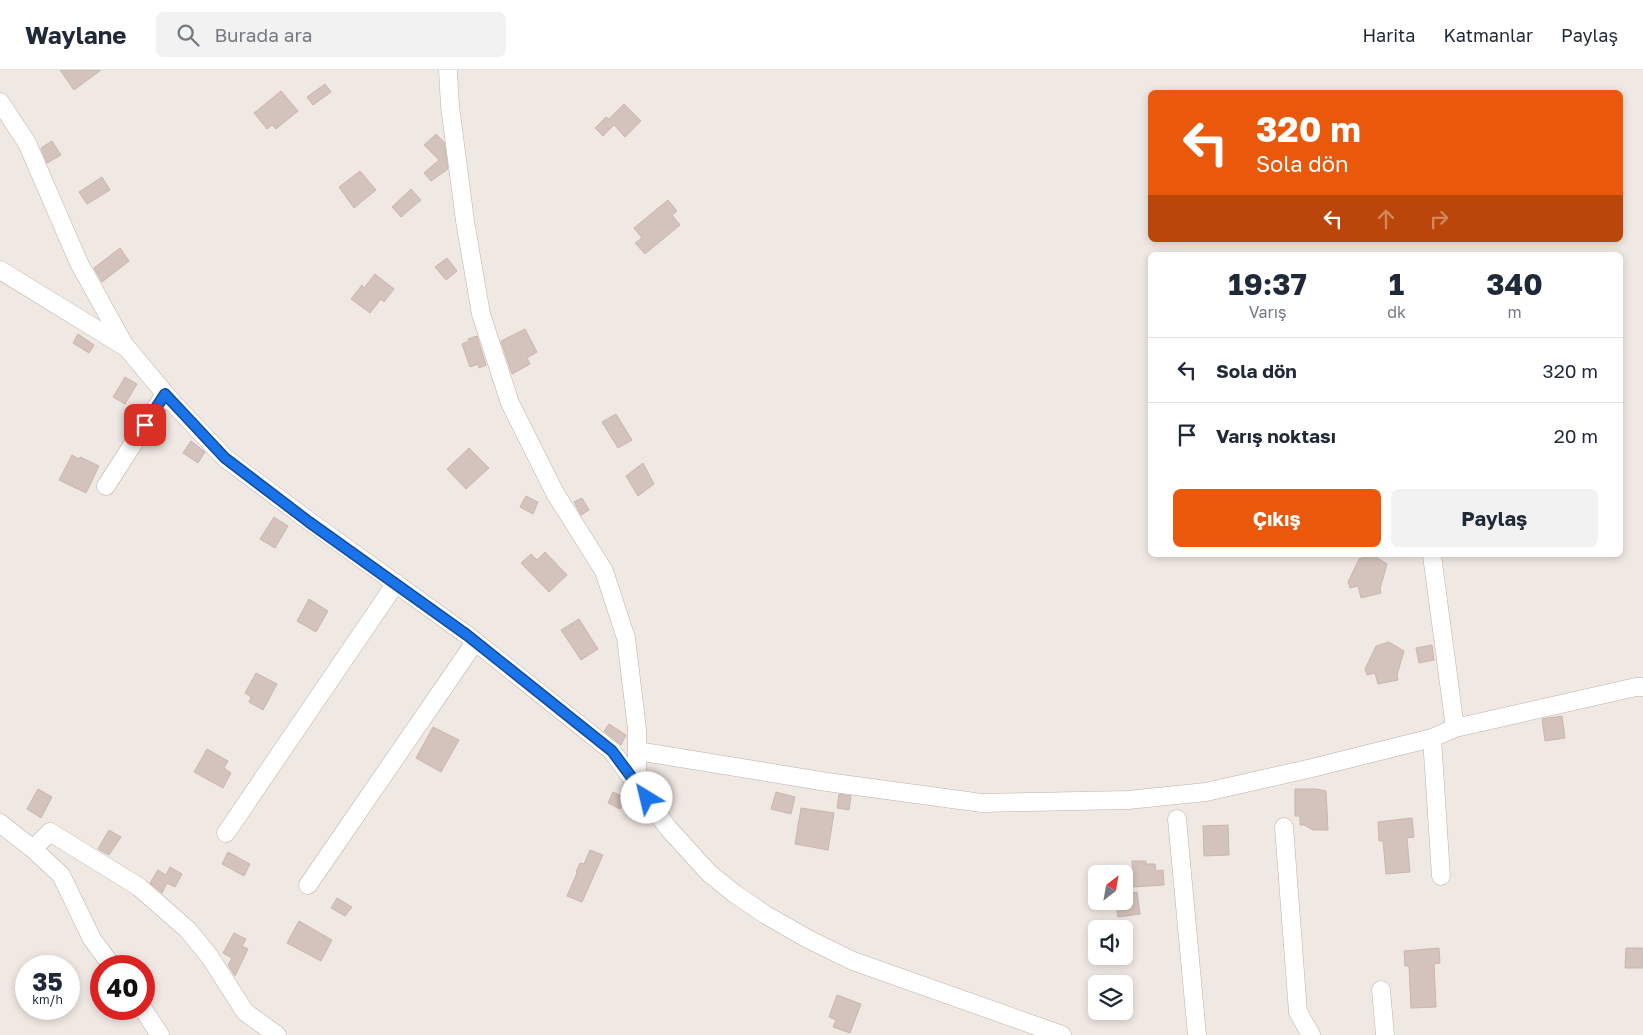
<!DOCTYPE html>
<html lang="tr">
<head>
<meta charset="utf-8">
<style>
  :root { --surface:#fff; --page:#f2f2f3; --text:#1f2937; --muted:#747a83; --line:#e0e1e3; --accent:#ea580c }
  body { margin:0; font-family:"Golos Text",sans-serif; background:var(--page); color:var(--text); height:100vh; display:flex; flex-direction:column; font-size:19px; white-space:nowrap }
  * { box-sizing:border-box; margin:0 }
  p { font-size:16px; color:var(--muted) }
  .icon { flex:none; width:28px; height:28px; fill:none; stroke:currentColor; stroke-width:2; stroke-linecap:round; stroke-linejoin:round }
  .map { position:relative; flex:1; overflow:hidden }
  .side { position:absolute; left:1148px; top:182px; width:475px; height:305px; display:flex; flex-direction:column; background:var(--surface); border-radius:8px; box-shadow:0 2px 8px #0003 }
  .side>* { flex:none }
  .top-card { position:absolute; left:1148px; top:20px; width:475px; height:152px; border-radius:8px; box-shadow:0 2px 8px #0003; background:#ea580c; color:#fff; overflow:hidden }
  .needle { width:32px; rotate:31deg }
  .controls { position:absolute; left:1088px; top:795px; display:grid; gap:10px }
  .controls a { display:grid; place-items:center; width:45px; height:45px; border-radius:8px; background:var(--surface); box-shadow:0 2px 8px #0003; font-size:25px }
  .speed { position:absolute; left:15px; top:885px; display:flex; gap:10px; font-size:25px; font-weight:700; text-align:center }
  .speed>* { display:grid; place-content:center; width:65px; height:65px; border-radius:50%; background:var(--surface); box-shadow:0 2px 8px #0003; line-height:1 }
  .speed small { font-size:12px; font-weight:400 }
  .speed .limit { border:8px solid #d22; background:#fff; color:#111 }
  .pin { position:absolute; display:grid; place-items:center; width:42px; height:42px; color:#fff; margin:-21px; border-radius:10px; box-shadow:0 2px 8px #0006 }
  .me { position:absolute; width:55px; margin:-28px; rotate:324deg; stroke-linejoin:round; filter:drop-shadow(0 0 4px #0008) }
  .turn { display:flex; align-items:center; gap:18px; height:105px; padding:0 25px; font-size:22px }
  .turn .icon { width:65px; height:65px; stroke-width:2.5 }
  .turn b { display:block; font-size:35px; line-height:42px }
  .lanes { display:flex; align-items:center; height:48px; padding:0 25px; background:#0003; justify-content:center; gap:25px; direction:ltr }
  .lanes .off { opacity:.35 }
  .eta { display:flex; justify-content:space-evenly; align-items:center; height:85px; text-align:center }
  .eta b { font-size:30px; font-weight:700; line-height:35px }
  .button { display:flex; gap:10px; margin-top:auto; padding:10px 25px }
  .button a { flex:1; height:58px; border-radius:8px; background:var(--accent); color:#fff; font-size:20px; font-weight:700; line-height:58px; text-align:center }
  .button a+a { background:var(--page); color:var(--text) }
  ul { padding:0; list-style:none }
  li { display:flex; align-items:center; gap:15px; height:65px; padding:0 25px; border-top:1px solid var(--line) }
  li div { flex:1 }
  li b { display:block; font-size:19px }
  li em { font-style:normal }
  header { display:flex; align-items:center; gap:30px; box-sizing:border-box; height:70px; padding:0 25px; background:var(--surface); border-bottom:1px solid var(--line) }
  header strong { font-size:24px }
  nav { display:flex; gap:28px; margin-inline-start:auto; font-size:18px }
  .search { width:350px; height:45px; background:var(--page); display:flex; align-items:center; gap:12px; box-sizing:border-box; padding:0 18px; border-radius:8px; color:var(--muted); font-size:19px }
  .map>svg:first-child { display:block }
</style>
</head>
<body>
<header>
<strong>Waylane</strong>
<div class="search"><svg class="icon" aria-label="search" viewBox="0 0 24 24"><circle cx="10" cy="10" r="6"/><path d="M15 15l6 6"/></svg>Burada ara</div>
<nav><a>Harita</a><a>Katmanlar</a><a>Paylaş</a></nav>
</header>
<div class="map">
<svg width="1643" height="965" viewBox="0 0 1643 965">
  <rect width="100%" height="100%" fill="#f0e8e3"/>
  <path fill="#d4c3bc" stroke="#cbb6ad" d="M60 0H101L74 20Z
    M325 14 331 22 313 35 307 27Z
    M281 21 298 41 276 59 272 55 267 59 254 43Z
    M624 34 641 51 625 67 614 55 603 66 595 58 606 47 609 49Z
    M436 64 444 72 448 99 431 111 424 103 439 90 424 75Z
    M52 71 61 85 47 93 41 78Z
    M360 101 376 120 354 138 339 117Z
    M102 107 110 120 87 134 79 122Z
    M411 119 421 130 401 147 392 137Z
    M668 130 677 141 672 145 680 155 645 184 635 173 642 168 634 158Z
    M120 178 129 191 102 212 94 198Z
    M447 188 457 201 446 210 435 197Z
    M375 204 394 219 384 232 381 229 370 243 351 229 362 215 364 218Z
    M525 259 537 282 527 288 530 294 512 304 501 271Z
    M78 264 94 275 89 283 73 273Z
    M477 266 486 295 479 298 478 294 470 297 462 274 469 271 468 269Z
    M125 307 137 314 125 334 113 327Z
    M616 344 632 370 618 378 602 352Z
    M191 371 205 382 198 393 183 383Z
    M469 378 489 398 466 419 447 399Z
    M72 385 79 389 80 387 99 396 86 423 59 410Z
    M643 393 654 414 638 426 626 406Z
    M526 426 538 432 533 444 520 437Z
    M582 428 589 440 581 445 574 432Z
    M274 447 288 456 275 478 260 469Z
    M545 482 567 505 549 522 521 493 531 484 537 490Z
    M1373 485 1387 494 1380 519 1381 523 1361 528 1358 516 1350 518 1348 512 1359 489Z
    M309 529 328 541 316 562 297 551Z
    M579 549 598 579 581 590 561 560Z
    M1389 572 1404 581 1397 605 1398 610 1378 614 1375 603 1367 605 1365 599 1376 576Z
    M1432 575 1434 590 1419 593 1416 578Z
    M256 603 277 614 263 640 249 632 251 627 245 623Z
    M1562 646 1565 668 1545 671 1542 649Z
    M609 654 626 665 621 675 604 661Z
    M433 657 459 670 441 702 416 688Z
    M207 679 228 691 224 698 231 703 223 718 194 702Z
    M38 719 52 727 41 748 27 739Z
    M1295 719H1316L1326 721 1328 760H1313L1304 755H1300V746H1295Z
    M613 722 625 728 620 739 608 733Z
    M776 722 795 727 791 744 771 739Z
    M839 724 851 726 849 740 837 738Z
    M801 738 834 743 828 780 795 774Z
    M1412 748 1414 767 1407 768 1410 802 1386 804 1383 771H1379L1378 752Z
    M1228 755 1229 785 1204 786 1203 756Z
    M109 760 121 767 109 785 98 779Z
    M590 780 603 785 582 832 567 826 577 803 576 802 580 793 584 794Z
    M228 782 250 794 244 806 222 794Z
    M1132 791H1146V794H1155L1156 801 1163 800 1164 815 1133 817Z
    M170 797 182 804 175 817 167 813 162 823 150 813 158 800 166 805Z
    M1137 822 1140 844 1118 847 1116 831H1124V824Z
    M337 828 352 837 345 846 331 838Z
    M299 851 332 870 321 891 287 873Z
    M234 863 246 869 242 876 248 879 235 906 228 895 232 888 223 883Z
    M1439 878 1440 893 1434 894 1436 937 1411 938 1409 896H1405L1404 881Z
    M1626 878H1643V898H1625Z
    M837 925 861 934 850 963 833 957 836 950 829 947Z"/>
  <g fill="none" stroke-linecap="round" stroke-linejoin="round">
    <g stroke="#beb1aa" stroke-width="19">
      <path id="minor" d="M448 0 450 36 465 151 481 244 510 333 555 423 604 501 626 568 637 659V713
        M0 32 27 73 79 193 125 276
        M0 200 127 278 172 332 225 388 309 451 467 565 612 681 668 758 709 803 735 824 766 845 808 869 853 891 1062 965
        M106 416 165 324
        M1432 485 1455 658
        M1432 668 1441 806
        M637 681 827 712 982 733 1128 730 1206 722 1312 698 1432 668 1455 658 1636 617H1643
        M1177 749 1197 965
        M0 753 33 779 61 805 92 869 112 896
        M1284 757 1298 942 1311 965
        M226 763 396 513
        M33 779 50 762 139 817 188 860 210 887 245 942 277 965
        M308 815 475 572
        M1381 920 1385 965
        M143 939 160 965"/>
    </g>
    <use href="#minor" stroke="#fff" stroke-width="18"/>
  </g>
  <g fill="none" stroke-linecap="round" stroke-linejoin="round">
    <g stroke="#114b97" stroke-width="12">
      <path id="route" d="M145 355 165 324 225 388 309 452 467 565 612 681 647 728"/>
    </g>
    <use href="#route" stroke="#1a73e8" stroke-width="9"/>
  </g>
</svg>
<div class="controls">
<a><svg class="needle" viewBox="-14 -14 28 28"><path d="M0-13l5 13h-10z" fill="#e53935"/><path d="M0 13l5-13h-10z" fill="#747a83"/></svg></a>
<a><svg class="icon" aria-label="sound" viewBox="0 0 24 24"><path d="M4 9h4l5-4v14l-5-4H4zM17 9q2 3 0 6"/></svg></a>
<a><svg class="icon" aria-label="layers" viewBox="0 0 24 24"><path d="M12 4l9 5-9 5-9-5zM3 14l9 5 9-5"/></svg></a>
</div>
<div class="speed"><div>35<small>km/h</small></div><div class="limit">40</div></div>
<div class="pin" style="left:145px;top:355px;background:#d93025"><svg class="icon" aria-label="arrive" viewBox="0 0 24 24"><path d="M6 21V4h12l-3 4 3 4H6"/></svg></div>
<svg class="me" style="left:647px;top:728px" viewBox="-20 -20 40 40"><circle r="19" fill="#fff"/><path d="M0-13L10 11 0 6-10 11z" fill="#1a73e8"/></svg>
<div class="top-card">
<div class="turn"><svg class="icon" aria-label="left" viewBox="0 0 24 24"><path d="M17 20v-9H6M10 6l-5 5 5 5"/></svg><div><b>320 m</b>Sola dön</div></div>
<div class="lanes"><svg class="icon" aria-label="left" viewBox="0 0 24 24"><path d="M17 20v-9H6M10 6l-5 5 5 5"/></svg><svg class="icon off" aria-label="ahead" viewBox="0 0 24 24"><path d="M12 20V5M6 11l6-6 6 6"/></svg><svg class="icon off" aria-label="right" viewBox="0 0 24 24"><path d="M7 20v-9h11M14 6l5 5-5 5"/></svg></div>
</div>
<section class="side">
<div class="eta">
<div><b>19:37</b><p>Varış</p></div>
<div><b>1</b><p>dk</p></div>
<div><b>340</b><p>m</p></div>
</div>
<ul>
<li><svg class="icon" aria-label="left" viewBox="0 0 24 24"><path d="M17 20v-9H6M10 6l-5 5 5 5"/></svg><div><b>Sola dön</b></div><em>320 m</em></li>
<li><svg class="icon" aria-label="arrive" viewBox="0 0 24 24"><path d="M6 21V4h12l-3 4 3 4H6"/></svg><div><b>Varış noktası</b></div><em>20 m</em></li>
</ul>
<div class="button"><a>Çıkış</a><a>Paylaş</a></div>
</section>
</div>
</body>
</html>
